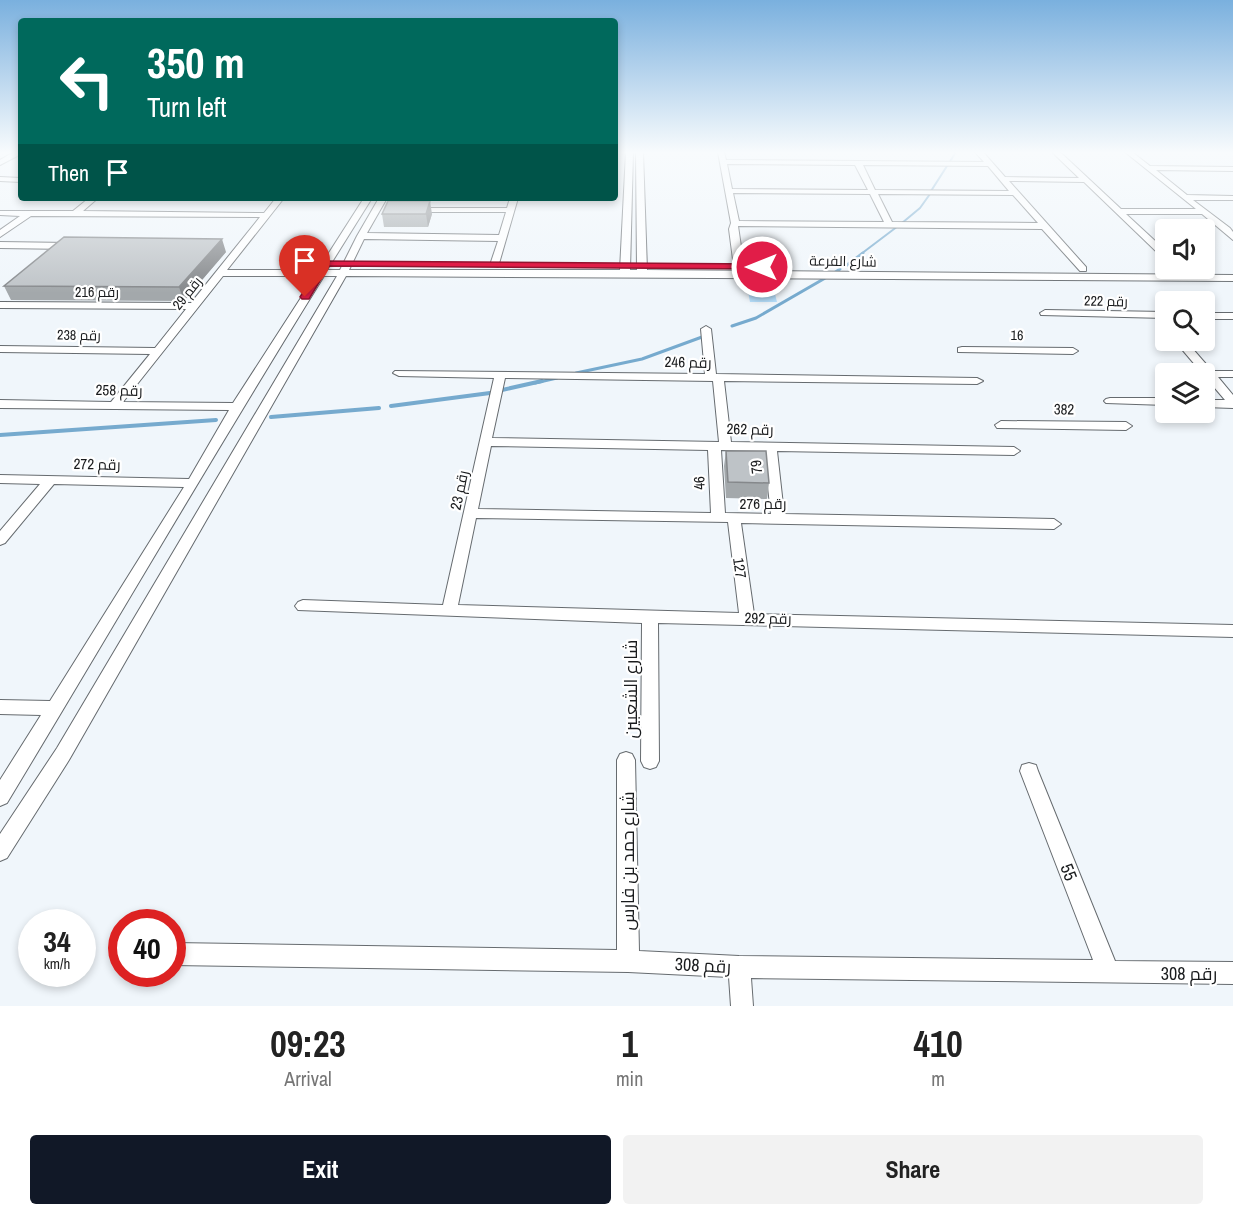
<!DOCTYPE html>
<html lang="en">
<head>
<meta charset="utf-8">
<style>
  :root { --surface:#fff; --page:#f2f2f2; --text:#222; --muted:#767676; --accent:#111827 }
  body { margin:0; font-family:"Archivo Narrow",Cairo,sans-serif; background:var(--page); color:var(--text); height:100vh; display:flex; flex-direction:column; font-size:22px; white-space:nowrap }
  * { box-sizing:border-box; margin:0 }
  p { font-size:20px; color:var(--muted) }
  .icon { flex:none; width:33px; height:33px; fill:none; stroke:currentColor; stroke-width:2; stroke-linecap:round; stroke-linejoin:round }
  .map { position:relative; height:1006px; overflow:hidden }
  .side { display:flex; flex-direction:column; background:var(--surface); flex:1 }
  .side>* { flex:none }
  .top-card { position:absolute; left:18px; top:18px; width:600px; height:183px; border-radius:6px; box-shadow:0 3px 9px #0003; background:#00695c; color:#fff; overflow:hidden }
  .controls { position:absolute; left:1155px; top:219px; display:grid; gap:12px }
  .controls a { display:grid; place-items:center; width:60px; height:60px; border-radius:6px; background:var(--surface); box-shadow:0 3px 9px #0003; font-size:30px }
  .speed { position:absolute; left:18px; top:909px; display:flex; gap:12px; font-size:30px; font-weight:700; text-align:center }
  .speed>* { display:grid; place-content:center; width:78px; height:78px; border-radius:50%; background:var(--surface); box-shadow:0 3px 9px #0003; line-height:1 }
  .speed small { font-size:15px; font-weight:400 }
  .speed .limit { border:9px solid #d22; background:#fff; color:#111 }
  .pin { position:absolute; display:grid; place-items:center; width:51px; height:51px; color:#fff; margin:-62px -26px; border-radius:50% 50% 50% 0; rotate:-45deg; box-shadow:0 0 6px #0007 }
  .pin .icon { rotate:45deg }
  .me { position:absolute; width:66px; margin:-33px; rotate:270deg; stroke-linejoin:round; filter:drop-shadow(0 0 4px #0008) }
  .turn { display:flex; align-items:center; gap:21px; height:126px; padding:0 30px; font-size:27px }
  .turn .icon { width:78px; height:78px; stroke-width:2.5 }
  .turn b { display:block; font-size:42px; line-height:51px }
  .then { display:flex; align-items:center; height:57px; padding:0 30px; background:#0003; gap:12px; font-size:22px }
  .eta { display:flex; justify-content:space-evenly; align-items:center; height:102px; text-align:center }
  .eta b { font-size:36px; font-weight:800; line-height:42px }
  .button { display:flex; gap:12px; margin-top:auto; padding:12px 30px }
  .button a { flex:1; height:69px; border-radius:6px; background:var(--accent); color:#fff; font-size:24px; font-weight:800; line-height:69px; text-align:center }
  .button a+a { background:var(--page); color:var(--text) }
  .map>svg:first-child { display:block }
</style>
</head>
<body>
<div class="map">
<svg width="1233" height="1006" viewBox="0 0 1233 1006">
  <rect width="100%" height="100%" fill="#f0f6fb"/>
  <path fill="#b7e0fd" d="M747 286H773L777 302H750Z"/>
  <g fill="none" stroke-linecap="round" stroke-linejoin="round">
    <path stroke="#76aace" stroke-width="2" d="M931 191 956 152
      M902 223 920 208 930 194
      M861 254 898 226"/>
    <path stroke="#76aace" stroke-width="3" d="M847 265 863 253
      M834 273 840 269
      M732 326 756 318 827 277
      M576 373 642 359 702 337
      M535 383 557 378"/>
    <path stroke="#76aace" stroke-width="4" d="M502 390 542 381
      M391 406 490 393
      M271 417 379 408
      M0 435 216 420"/>
    <g stroke="#666b6f" stroke-width="2">
      <path id="minor" d="M14 152H21V154L0 165V160Z
        M626 152H633L630 270H637L636 152H643L647 270 1233 275V281L346 276 69 760 7 858 0 861V834L57 748 337 276H324C216 450 113 627 7 803L0 806V780L41 715 0 714V700L50 701 184 487 54 484 5 543 0 545V531L40 484 0 483V475L189 479 229 410 0 408V400L111 402 150 354 0 352V346L155 348 186 309 0 308V302L191 303 260 217 31 216 0 237V230L20 216 0 215V211H73L89 198H98L83 211 264 213 276 198H284L227 270H318L364 198H372L327 270H340L357 236 379 198H387L367 233 499 235 506 212H414L410 210 414 208H507L510 198H518L498 267 490 265 498 241 364 239 349 270H620ZM223 276H315L233 403 123 402Z
        M718 152H724L726 160 984 162 975 152H983L1005 177 1079 178 1052 152H1060L1121 209H1196L1125 152H1132L1150 166 1233 167V171L1156 170 1187 195 1233 196V200H1193L1230 228 1233 232V240L1202 214H1126L1166 251V259L1163 258 1084 182 1009 181 1086 267V271H1080L1042 229 738 226 744 267 739 270 734 267 729 229 731 223ZM727 164 855 165 868 190 732 189ZM863 165 988 166 1009 191 875 190ZM733 193 870 194 884 222 739 221ZM878 194 1013 195 1038 223 892 222Z
        M0 177 21 178V182L0 181Z
        M0 242 70 243 74 246 70 249 0 248Z
        M1045 310 1166 312V318L1041 315 1040 313Z
        M1204 313H1233V319H1204Z
        M706 326 711 329 716 374 977 378 983 381 977 384 724 381 731 442 1014 447 1020 451 1014 455 777 451 784 514 1054 519 1061 524 1054 529 741 523 754 614 1233 625V637L658 623 659 761 656 767 650 769 644 767 641 761 642 623 298 610 295 606 298 602 303 600 443 605 494 378 399 376 393 373 395 371 705 374 701 329ZM505 378 713 381 719 442 492 438ZM491 446 708 450 711 513 478 509ZM721 450 764 451 771 514 725 513ZM476 518 728 522 739 613 458 605Z
        M1174 340H1185L1212 371H1233V377H1218L1233 395V408L1204 407V400H1225Z
        M962 347 1073 348 1078 351 1073 354 958 352V348Z
        M1110 398H1166V405L1106 403 1104 401 1106 399Z
        M1001 421 1126 422 1132 426 1126 430 997 428 995 425Z
        M626 752 632 754 635 760 639 951 739 956 1093 960 1020 771 1022 765 1029 763 1036 765 1038 771 1115 961 1233 962V984L751 978 753 1006H731L729 977 628 972 172 965 173 943 617 950V760L620 754Z"/>
    </g>
    <use href="#minor" fill="#fff" fill-rule="evenodd"/>
  </g>
  <path fill="#a3a8ab" d="M382 214H432L428 227H384Z
    M226 252 184 301 11 300 4 286Z
    M726 451 769 483 767 499 726 498 724 466Z"/>
  <path fill="#85888b" d="M430 201 432 214 428 227 426 214Z
    M222 239 226 252 184 301 179 287Z"/>
  <path fill="#bec3c7" stroke="#85888b" stroke-width="1.5" d="M388 201H430L426 214H382Z
    M64 237 222 239 179 287 4 286Z
    M726 451H766L769 483 728 482Z"/>
  <linearGradient id="sky" x2="0" y2="1"><stop stop-color="#7ab0de"/><stop offset="0.52" stop-color="#f8fbfd"/><stop offset="1" stop-color="#f8fbfd" stop-opacity="0"/></linearGradient>
  <rect width="1233" height="293" fill="url(#sky)"/>
  <path fill="#e11d48" stroke="#92132f" stroke-width="1.5" d="M323 261 762 264 766 267 762 269 329 266 309 299H302L300 297Z"/>
  <g text-anchor="middle" dominant-baseline="central" stroke-width="4.5" stroke-linejoin="round" paint-order="stroke">
    <g font-size="14" fill="#191b1d" stroke="#fff">
      <text transform="translate(843 261) rotate(1)">شارع الفرعة</text>
      <text x="97" y="292">رقم 216</text>
      <text transform="translate(187 293) rotate(-51)">رقم 29</text>
      <text transform="translate(1106 301) rotate(1)">رقم 222</text>
      <text transform="translate(79 335) rotate(1)">رقم 238</text>
      <text transform="translate(1017 335) rotate(1)">16</text>
    </g>
    <g font-size="15" fill="#191b1d" stroke="#fff">
      <text transform="translate(688 362) rotate(1)">رقم 246</text>
      <text transform="translate(119 390) rotate(1)">رقم 258</text>
      <text transform="translate(1064 409) rotate(1)">382</text>
      <text transform="translate(750 429) rotate(1)">رقم 262</text>
      <text transform="translate(97 464) rotate(1)">رقم 272</text>
      <text transform="translate(756 467) rotate(-97)">79</text>
      <text transform="translate(699 483) rotate(-93)">46</text>
      <text transform="translate(459 490) rotate(-78)">رقم 23</text>
      <text x="763" y="503">رقم 276</text>
      <text transform="translate(740 568) rotate(82)">127</text>
      <text transform="translate(768 618) rotate(1)">رقم 292</text>
    </g>
    <g font-size="18" fill="#191b1d" stroke="#fff">
      <text transform="translate(630 689) rotate(-90)">شارع الشعبين</text>
      <text transform="translate(627 861) rotate(-90)">شارع حمد بن فارس</text>
      <text transform="translate(1069 872) rotate(68)">55</text>
      <text transform="translate(703 965) rotate(3)">رقم 308</text>
      <text x="1189" y="973">رقم 308</text>
    </g>
  </g>
</svg>
<div class="controls">
<a><svg class="icon" aria-label="sound" viewBox="0 0 24 24"><path d="M4 9h4l5-4v14l-5-4H4zM17 9q2 3 0 6"/></svg></a>
<a><svg class="icon" aria-label="search" viewBox="0 0 24 24"><circle cx="10" cy="10" r="6"/><path d="M15 15l6 6"/></svg></a>
<a><svg class="icon" aria-label="layers" viewBox="0 0 24 24"><path d="M12 4l9 5-9 5-9-5zM3 14l9 5 9-5"/></svg></a>
</div>
<div class="speed"><div>34<small>km/h</small></div><div class="limit">40</div></div>
<div class="pin" style="left:305px;top:297px;background:#d93025"><svg class="icon" aria-label="arrive" viewBox="0 0 24 24"><path d="M6 21V4h12l-3 4 3 4H6"/></svg></div>
<svg class="me" style="left:762px;top:267px" viewBox="-20 -20 40 40"><circle r="17" fill="#e11d48" stroke="#fff" stroke-width="3"/><path d="M0-11L8 9 0 5-8 9z" fill="#fff"/></svg>
<div class="top-card">
<div class="turn"><svg class="icon" aria-label="left" viewBox="0 0 24 24"><path d="M17 20v-9H6M10 6l-5 5 5 5"/></svg><div><b>350 m</b>Turn left</div></div>
<div class="then">Then<svg class="icon" aria-label="arrive" viewBox="0 0 24 24"><path d="M6 21V4h12l-3 4 3 4H6"/></svg></div>
</div>
</div>
<section class="side">
<div class="eta">
<div><b>09:23</b><p>Arrival</p></div>
<div><b>1</b><p>min</p></div>
<div><b>410</b><p>m</p></div>
</div>
<div class="button"><a>Exit</a><a>Share</a></div>
</section>
</body>
</html>
